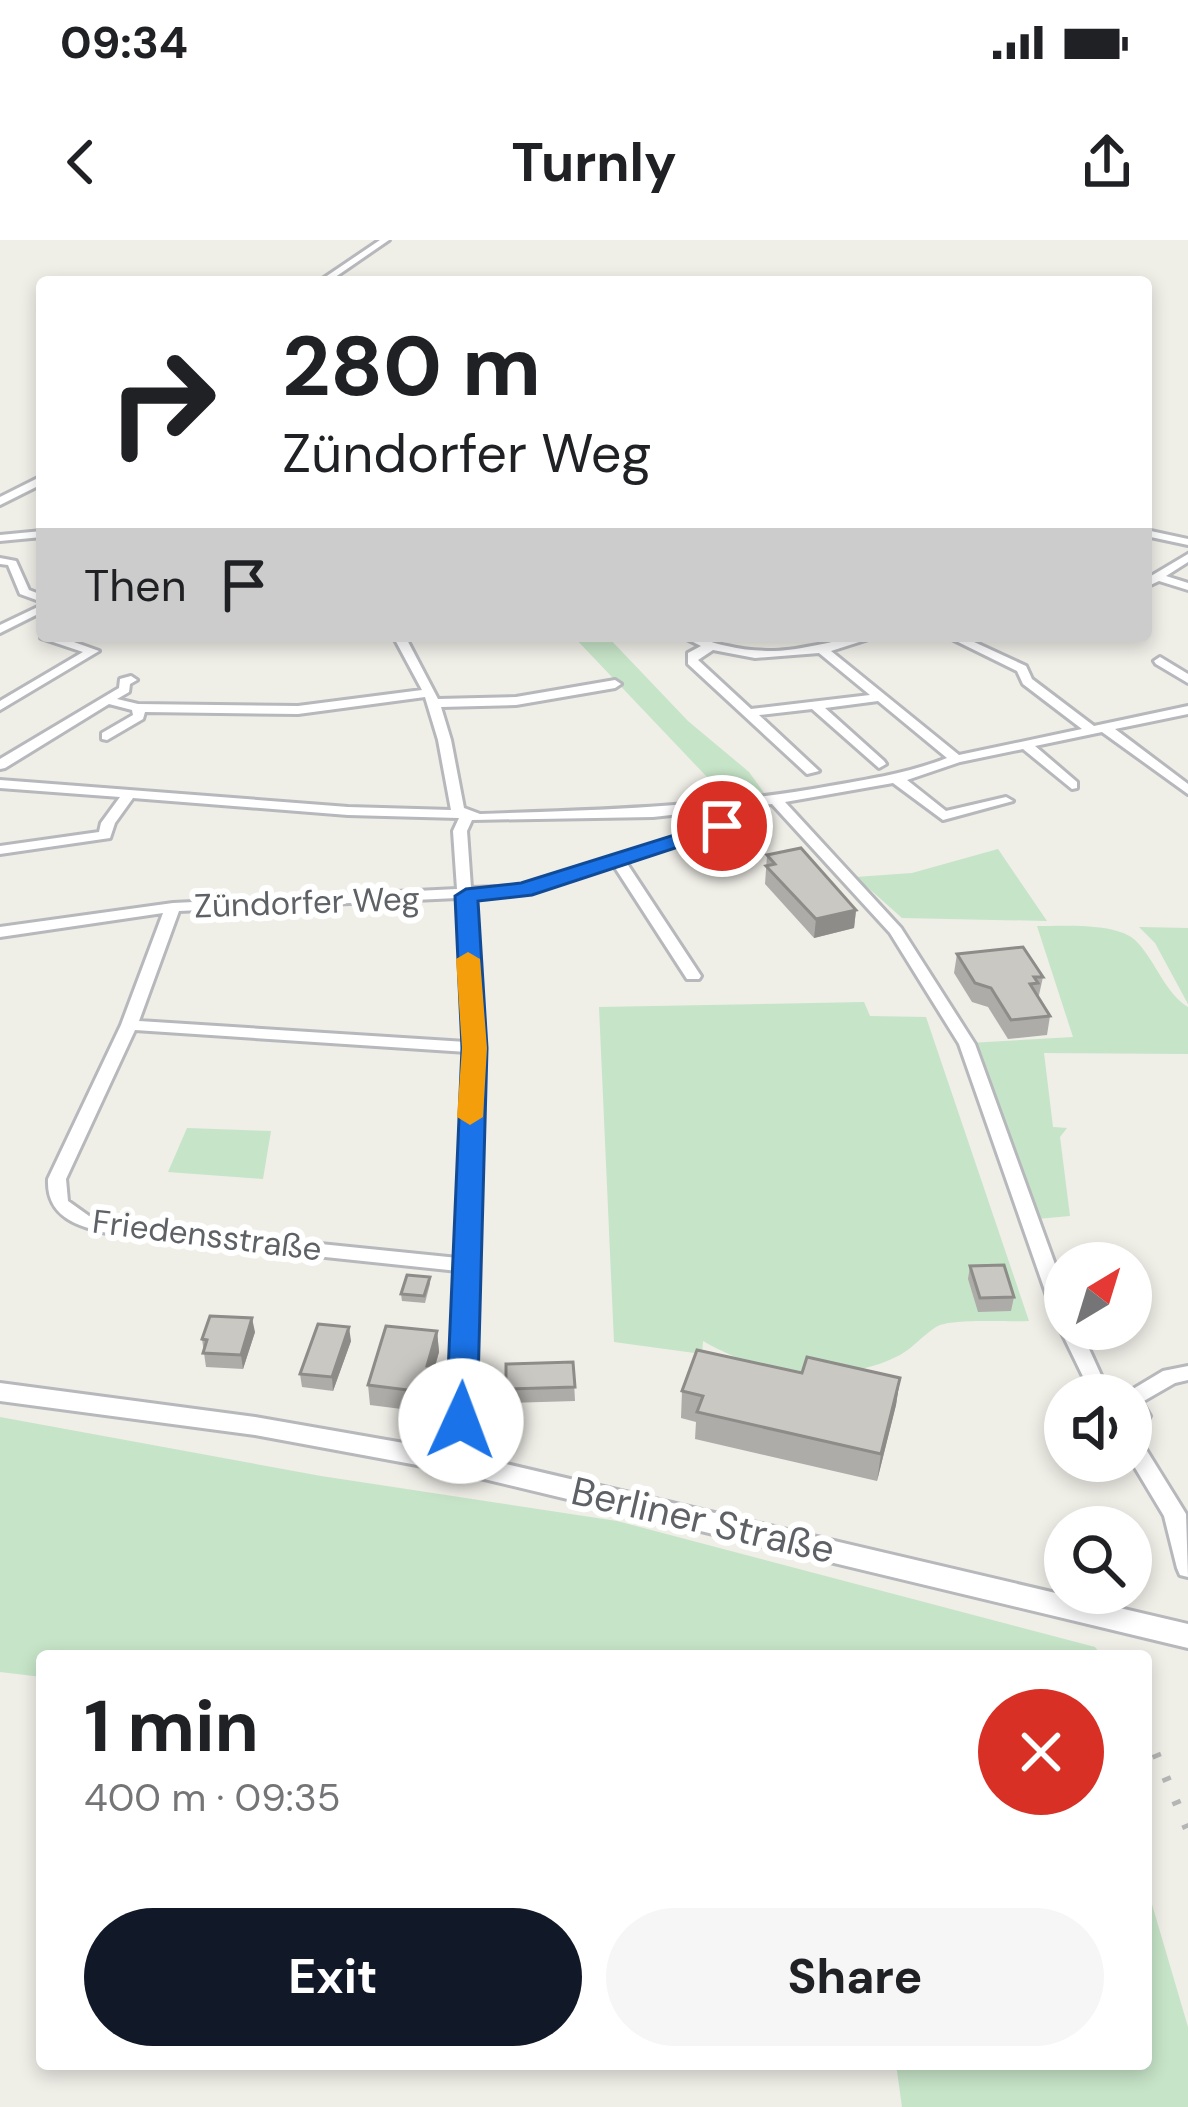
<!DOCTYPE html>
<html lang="en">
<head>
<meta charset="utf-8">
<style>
  :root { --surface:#fff; --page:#f6f6f6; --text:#202124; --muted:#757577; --accent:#111827 }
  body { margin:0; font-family:"DM Sans",sans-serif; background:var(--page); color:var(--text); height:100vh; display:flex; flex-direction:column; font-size:45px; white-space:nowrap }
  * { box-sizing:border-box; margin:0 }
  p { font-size:39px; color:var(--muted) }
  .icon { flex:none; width:66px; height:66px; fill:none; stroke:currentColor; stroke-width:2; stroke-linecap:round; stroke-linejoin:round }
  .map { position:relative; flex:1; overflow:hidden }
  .sheet { position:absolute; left:36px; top:1410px; width:1116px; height:420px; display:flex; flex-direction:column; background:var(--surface); border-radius:12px; box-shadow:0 6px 18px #0003 }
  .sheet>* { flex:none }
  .banner { position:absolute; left:36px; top:36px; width:1116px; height:366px; border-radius:12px; box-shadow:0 6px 18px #0003; background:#fff; color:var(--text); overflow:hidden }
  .needle { width:78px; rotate:38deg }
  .buttons { position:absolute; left:1044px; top:1002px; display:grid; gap:24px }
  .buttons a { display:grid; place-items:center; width:108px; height:108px; border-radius:50%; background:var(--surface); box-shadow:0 6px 18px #0003; font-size:60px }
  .pin { position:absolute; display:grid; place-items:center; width:102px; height:102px; color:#fff; margin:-51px; border:6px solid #fff; border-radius:50%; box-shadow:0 3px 12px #0007 }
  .me { position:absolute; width:132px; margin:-66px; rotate:2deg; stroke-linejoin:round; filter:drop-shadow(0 0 9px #0008) }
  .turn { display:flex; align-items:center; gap:42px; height:252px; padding:0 48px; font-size:54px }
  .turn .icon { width:156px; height:156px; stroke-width:2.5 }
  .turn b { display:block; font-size:84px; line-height:102px }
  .then { display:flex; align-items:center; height:114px; padding:0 48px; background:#0003; gap:24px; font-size:45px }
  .round { display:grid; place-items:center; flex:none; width:126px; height:126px; border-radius:63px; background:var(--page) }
  .summary { display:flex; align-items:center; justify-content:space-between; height:204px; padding:0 48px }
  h1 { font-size:72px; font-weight:700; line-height:90px }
  .action { display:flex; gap:24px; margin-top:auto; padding:24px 48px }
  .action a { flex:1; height:138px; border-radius:72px; background:var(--accent); color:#fff; font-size:48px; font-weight:700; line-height:138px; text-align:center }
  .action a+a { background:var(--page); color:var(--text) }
  .status { display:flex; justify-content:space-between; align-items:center; height:84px; padding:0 60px; background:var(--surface); direction:ltr }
  .status svg { height:33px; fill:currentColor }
  header { display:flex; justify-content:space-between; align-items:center; height:156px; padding:0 48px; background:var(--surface); font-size:54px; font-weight:700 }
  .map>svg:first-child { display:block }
</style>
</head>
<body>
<div class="status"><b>09:34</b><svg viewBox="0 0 49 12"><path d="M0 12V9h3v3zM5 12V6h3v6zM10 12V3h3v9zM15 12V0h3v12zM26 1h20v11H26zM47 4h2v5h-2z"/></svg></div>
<header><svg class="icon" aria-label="back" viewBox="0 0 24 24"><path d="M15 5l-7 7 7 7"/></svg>Turnly<svg class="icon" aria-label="share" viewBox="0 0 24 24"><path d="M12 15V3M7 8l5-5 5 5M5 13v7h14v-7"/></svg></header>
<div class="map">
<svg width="1188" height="1867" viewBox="0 0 1188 1867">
  <rect width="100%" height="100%" fill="#efeee7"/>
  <path fill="#c6e4c8" d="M573 396H607L688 481 749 532 765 554 725 556Z
    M998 609 1047 681 902 678 856 637 912 633Z
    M1037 686C1063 686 1120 682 1137 702 1156 722 1165 753 1188 767V814L1044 813 1053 887 1067 888 1060 897 1070 976 1037 979 970 803 1073 797Z
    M1139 687 1188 688V764L1155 703Z
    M864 762 870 776 926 777 1029 1081C1010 1082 949 1078 936 1087 923 1095 914 1107 900 1115 838 1147 761 1135 703 1101L702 1114 614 1102 599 767Z
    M187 888 271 891 263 939 168 932Z
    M0 1177 321 1236 617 1281 1095 1407 1102 1416H42V1437L0 1432Z
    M1146 1644 1188 1787V1867H902L896 1824H1146Z"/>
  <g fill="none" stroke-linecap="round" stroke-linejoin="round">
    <g stroke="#b7b8bc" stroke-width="6">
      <path id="minor" d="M1146 290 1188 299V305L1146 296Z
        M42 291V297L0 301V295Z
        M1188 314V322L1166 336 1188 343V350L1159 341 1146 347V339Z
        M0 318 16 321 29 350 42 355V362L20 354 8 325 0 324Z
        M42 365V372L0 393V385Z
        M41 394 42 396H57L99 411 0 470V461L83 412 41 398Z
        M393 396H405L438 459 516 457 615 440 621 444 615 448 516 465 441 467 451 500 464 568 480 574C598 570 714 567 830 546 870 539 909 533 947 518L878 461 825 468 884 521 886 524 879 528 812 469 759 475 819 531 807 534 688 424V413L701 406 681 396C698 396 711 403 727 406 743 410 759 411 774 411 810 410 843 396 878 396L831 411 959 515 1082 489 1023 444 1017 431 946 396H961L1026 426 1032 439 1094 486 1188 466V474L1115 489 1188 544V554L1102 492 1035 506 1077 542V548L1072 549 1023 509 960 522 907 540 946 571 1006 557 1013 561 943 580 893 543 785 562 901 688 975 804 1065 1052V1089H1080L1110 1155H1092L1060 1089 1062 1085 1055 1079 959 804 890 693 772 564 653 577 472 580 467 591 471 648 523 646 744 576 749 575 756 579 626 622 701 736 699 739H687L614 626 524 654 472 657 483 808 472 1181 463 1228 455 1230 447 1228 444 1222 452 1181 458 1031 115 995C82 987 46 980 48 939L121 785 163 673 0 697V687L173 663 457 649 453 591 459 578 348 575 133 558 115 583 110 598 0 614V606L99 592 101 583 120 557 0 548V540L348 567 451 570 438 500 425 457 298 474 145 472 143 479 107 500 102 499V493L133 475 132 470 109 464 5 528 0 529V519L119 448 120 439 131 436 137 440 130 444 129 452 117 459 138 464 298 466 422 450ZM713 410 755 418 819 413 870 455 751 469 698 420ZM457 658 466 802 139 781 179 671ZM135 790 467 812 458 1018 115 983 89 976 68 961 66 939Z
        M1160 417 1188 434V443L1156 424 1154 421Z
        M1188 1126V1140L1175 1143 1142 1162 1150 1176 1138 1196 1134 1197 1139 1198 1186 1274 1188 1337 1180 1335 1177 1328 1164 1276 1131 1221V1155H1123L1163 1131Z"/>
    </g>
    <g stroke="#b7b8bc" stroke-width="6">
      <path id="tertiary" d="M380 0H389L328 42H318Z
        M42 236V244L0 265V257Z
        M0 1143 255 1177 455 1212 1188 1384V1408L455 1232 255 1195 0 1161Z"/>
    </g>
    <use href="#minor" fill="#fff" fill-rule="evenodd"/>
    <use href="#tertiary" fill="#fff" fill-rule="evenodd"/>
    <path stroke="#b4b5b5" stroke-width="9" stroke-dasharray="4.5 21" stroke-linecap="butt" d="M1146 1490 1188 1590"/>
  </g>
  <path fill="#aeaca8" d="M767 615 856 670 854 688 814 698 765 644Z
    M957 714 1043 737 1039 755 1038 756 1050 776 1047 795 1008 799 988 767 972 762 954 733Z
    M970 1026 1014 1057 1011 1071 978 1072 968 1039Z
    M430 1037V1044L425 1063 402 1061 401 1054Z
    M437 1091 439 1112 435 1127 445 1148 433 1173 370 1165 368 1145Z
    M255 1092 243 1129 206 1127 202 1099Z
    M351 1101 333 1151 302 1147 300 1134Z
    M573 1122 575 1161 507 1163 506 1124Z
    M802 1133 900 1138 896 1165 877 1241 695 1199 696 1182 681 1178 682 1151Z"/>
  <path fill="#8d8c88" d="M856 670 854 688 814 698 816 679Z
    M252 1078 255 1092 243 1129 241 1115Z
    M349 1087 351 1101 333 1151 332 1137Z
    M437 1091 439 1112 429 1146 427 1126Z
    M444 1128 445 1148 433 1173 431 1153Z
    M900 1138 896 1165 877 1241 881 1214Z"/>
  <path fill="#cac8c3" stroke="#8d8c88" stroke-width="3" d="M801 608 856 670 816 679 766 626 775 624 767 615Z
    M1023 707 1043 737H1034L1038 743 1030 744 1050 776 1011 780 991 748 975 743 957 714Z
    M1004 1025 1014 1057 980 1058 970 1026Z
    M407 1035 430 1037 424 1056 401 1054Z
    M210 1076 252 1078 241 1115 203 1113 207 1100 202 1099Z
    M318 1084 349 1087 332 1137 300 1134Z
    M386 1086 437 1091 427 1126 444 1128 431 1153 368 1145Z
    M697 1110 802 1133 807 1117 900 1138 881 1214 697 1172 703 1156 682 1151Z
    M573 1122 575 1147 506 1149V1124Z"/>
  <path fill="#1a73e8" stroke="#114b97" stroke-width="3" d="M722 580 733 586 730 590 532 655 478 661 487 808 477 1181 473 1190H450L446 1181 462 808 455 656 466 649 521 643Z"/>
  <path fill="#f59e0b" d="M468 712 480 719 487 808 483 877 470 885 457 877 462 808 456 719Z"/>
  <g text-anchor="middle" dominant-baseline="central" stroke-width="12" stroke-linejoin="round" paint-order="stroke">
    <g font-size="33" fill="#5e6165" stroke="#fff">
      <text transform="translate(307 662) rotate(-2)">Zündorfer Weg</text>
      <text transform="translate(207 995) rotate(7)">Friedensstraße</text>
    </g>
    <g font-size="39" fill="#5e6165" stroke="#fff">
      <text transform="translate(703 1280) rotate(13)">Berliner Straße</text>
    </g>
  </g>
</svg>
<div class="buttons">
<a><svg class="needle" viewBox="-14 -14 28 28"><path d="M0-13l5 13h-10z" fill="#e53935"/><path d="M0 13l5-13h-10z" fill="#757577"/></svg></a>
<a><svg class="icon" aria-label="sound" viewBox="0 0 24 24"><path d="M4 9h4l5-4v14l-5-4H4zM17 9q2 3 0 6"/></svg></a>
<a><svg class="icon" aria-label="search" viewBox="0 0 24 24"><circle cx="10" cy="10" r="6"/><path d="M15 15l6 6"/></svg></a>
</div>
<div class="pin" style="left:722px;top:586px;background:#d93025"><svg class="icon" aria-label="arrive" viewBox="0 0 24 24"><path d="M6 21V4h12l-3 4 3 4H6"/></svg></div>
<svg class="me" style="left:461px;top:1181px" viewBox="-20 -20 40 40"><circle r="19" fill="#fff"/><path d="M0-13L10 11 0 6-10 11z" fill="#1a73e8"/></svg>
<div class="banner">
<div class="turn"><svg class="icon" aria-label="right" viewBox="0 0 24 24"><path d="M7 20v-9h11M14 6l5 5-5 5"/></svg><div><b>280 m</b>Zündorfer Weg</div></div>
<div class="then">Then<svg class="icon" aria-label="arrive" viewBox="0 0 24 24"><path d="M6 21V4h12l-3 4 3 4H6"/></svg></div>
</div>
<section class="sheet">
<div class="summary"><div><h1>1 min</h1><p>400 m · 09:35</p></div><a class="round" style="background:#d93025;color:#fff"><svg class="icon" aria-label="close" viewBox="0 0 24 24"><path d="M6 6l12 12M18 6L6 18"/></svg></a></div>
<div class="action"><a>Exit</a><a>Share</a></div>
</section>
</div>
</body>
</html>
